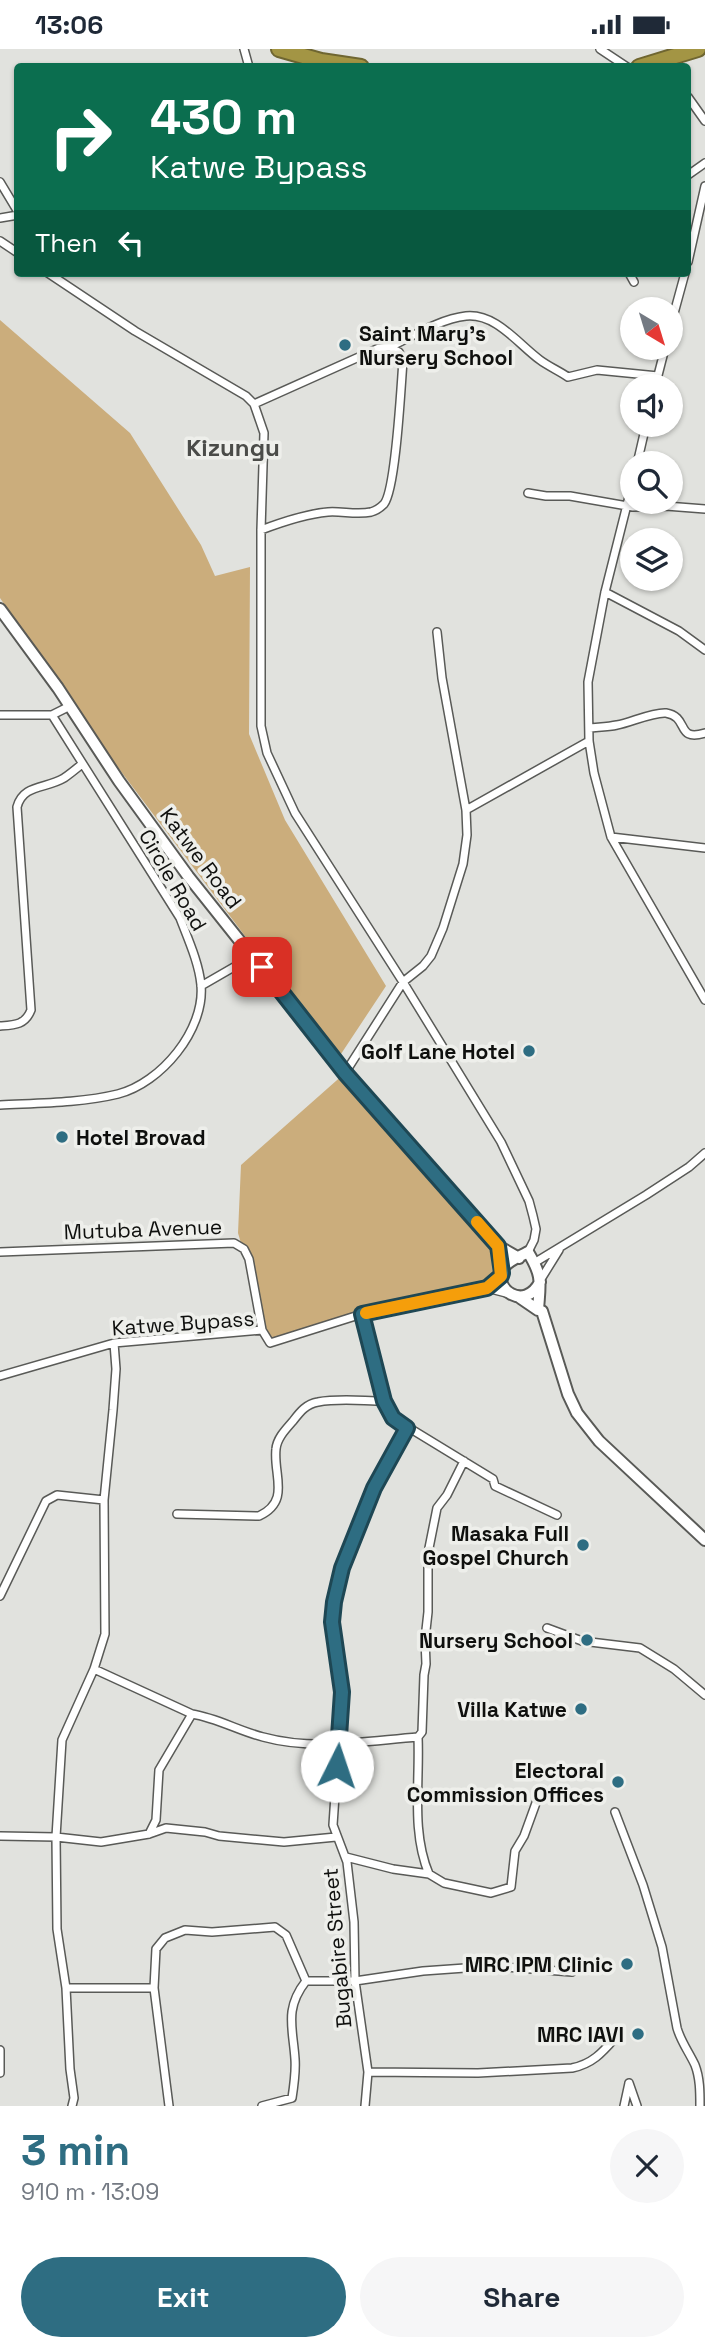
<!DOCTYPE html>
<html lang="en">
<head>
<meta charset="utf-8">
<style>
  :root { --surface:#fff; --page:#f6f6f7; --text:#1f2937; --muted:#747a83; --accent:#2e6d82 }
  body { margin:0; font-family:"Space Grotesk",sans-serif; background:var(--page); color:var(--text); height:100vh; display:flex; flex-direction:column; font-size:26px; white-space:nowrap }
  * { box-sizing:border-box; margin:0 }
  p { font-size:23px; color:var(--muted) }
  .icon { flex:none; width:38px; height:38px; fill:none; stroke:currentColor; stroke-width:2; stroke-linecap:round; stroke-linejoin:round }
  .map { position:relative; height:2057px; overflow:hidden }
  .drawer { display:flex; flex-direction:column; background:var(--surface); flex:1 }
  .drawer>* { flex:none }
  .banner { position:absolute; left:14px; top:14px; width:677px; height:214px; border-radius:7px; box-shadow:0 2px 5px #0004; background:#0b6e4f; color:#fff; overflow:hidden }
  .needle { width:46px; rotate:142deg }
  .fabs { position:absolute; left:620px; top:248px; display:grid; gap:14px }
  .fabs a { display:grid; place-items:center; width:63px; height:63px; border-radius:50%; background:var(--surface); box-shadow:0 2px 5px #0004; font-size:35px }
  .pin { position:absolute; display:grid; place-items:center; width:60px; height:60px; color:#fff; margin:-30px; border-radius:14px; box-shadow:0 4px 10px #0006 }
  .me { position:absolute; width:77px; margin:-38px; rotate:4deg; stroke-linejoin:round; filter:drop-shadow(0 0 5px #0008) }
  .turn { display:flex; align-items:center; gap:24px; height:147px; padding:0 21px; font-size:32px }
  .turn .icon { width:91px; height:91px; stroke-width:2.5 }
  .turn b { display:block; font-size:49px; line-height:60px }
  .then { display:flex; align-items:center; height:66px; padding:0 21px; background:#0003; gap:14px; font-size:26px }
  .round { display:grid; place-items:center; flex:none; width:74px; height:74px; border-radius:37px; background:var(--page) }
  .overview { display:flex; align-items:center; justify-content:space-between; height:119px; padding:0 21px }
  h1 { font-size:42px; font-weight:800; line-height:52px; color:var(--accent) }
  .primary-button { display:flex; gap:14px; margin-top:auto; padding:14px 21px }
  .primary-button a { flex:1; height:80px; border-radius:42px; background:var(--accent); color:#fff; font-size:28px; font-weight:800; line-height:80px; text-align:center }
  .primary-button a+a { background:var(--page); color:var(--text) }
  .status { display:flex; justify-content:space-between; align-items:center; height:49px; padding:0 35px; background:var(--surface); direction:ltr }
  .status svg { height:19px; fill:currentColor }
  .map>svg:first-child { display:block }
</style>
</head>
<body>
<div class="status"><b>13:06</b><svg viewBox="0 0 49 12"><path d="M0 12V9h3v3zM5 12V6h3v6zM10 12V3h3v9zM15 12V0h3v12zM26 1h20v11H26zM47 4h2v5h-2z"/></svg></div>
<div class="map">
<svg width="705" height="2057" viewBox="0 0 705 2057">
  <rect width="100%" height="100%" fill="#e1e2de"/>
  <path fill="#cbad7c" d="M0 271 130 384 201 496 215 527 250 518 249 685 285 771 386 937 341 1005 251 895 95 688 0 549Z
    M345 1024 489 1187 501 1228 270 1294 238 1184 241 1116Z"/>
  <g fill="none" stroke-linecap="round" stroke-linejoin="round">
    <g stroke="#595a57" stroke-width="10">
      <path id="street" d="M244 0 249 18
        M600 0 627 18
        M688 48 705 72
        M688 126 705 114
        M0 133 18 163
        M0 169 18 166
        M0 192 18 204
        M688 213 705 137
        M48 224 135 282 246 347 254 355 264 384 261 481V677L267 704 295 764 403 933 501 1093 529 1152 533 1167 536 1180 534 1191 528 1203
        M629 224 634 233
        M670 279 685 224
        M390 298C413 287 440 270 466 267 496 264 518 295 540 311 548 317 559 322 568 328L597 321 658 327
        M655 338 665 299
        M254 355 379 299 390 298 399 303 403 312C401 336 396 440 384 455 381 458 375 462 371 463 357 466 342 462 328 463 305 465 282 473 261 481
        M637 415 646 376
        M632 436 605 543 588 633 589 692 594 724 611 788 705 951
        M528 444 546 447H570L633 458 666 457 705 460
        M605 543 679 582 705 601
        M0 666H52L70 657
        M589 679C598 678 608 678 617 676 630 674 652 663 666 664 690 668 675 693 705 684
        M466 761 589 692
        M611 788 705 799
        M201 937 253 907
        M0 977C15 976 25 976 31 961L17 758C23 735 46 740 64 729 70 725 76 720 82 715
        M345 1024 403 933 423 917 431 907 443 879 463 815 467 786 466 761 442 629 437 583
        M0 1056C39 1054 81 1054 118 1045 161 1034 205 981 201 936 199 914 188 890 180 869L52 666
        M0 1203 234 1194 244 1200 249 1210 262 1281
        M534 1214 646 1146 689 1118 705 1104
        M541 1230 559 1201
        M362 1265 384 1352 393 1369 493 1430 495 1437 557 1466
        M0 1327 114 1294 262 1281 270 1294 362 1265 487 1239 510 1245
        M177 1465 259 1467C291 1452 273 1426 276 1400 277 1389 286 1380 293 1372 300 1363 306 1355 318 1353 339 1349 363 1352 384 1352
        M0 1547 46 1452 57 1446 104 1451
        M547 1579 582 1592 640 1599 674 1620 705 1646
        M94 1620 192 1665
        M418 1688C420 1733 411 1783 429 1825L444 1834 491 1844 511 1838 515 1802 524 1787 540 1743
        M615 1763 643 1836 662 1898 677 1979C681 1993 689 2003 695 2016 700 2029 700 2043 700 2057
        M149 1785 156 1771 159 1721 192 1665C217 1669 239 1682 263 1688 314 1702 367 1692 418 1688L422 1683 424 1626 426 1615 425 1590 428 1563V1504L437 1459 447 1446 464 1412
        M0 1787 56 1788 101 1793 149 1785 166 1779 205 1783 219 1787 284 1793 336 1788
        M346 1808 393 1820 429 1825
        M66 1939H154
        M0 2001V2024
        M368 2023 478 2024 572 2019C592 2015 602 2004 615 1989
        M629 2034 637 2057
        M72 2057 74 2049 70 2020 66 1939 57 1880 56 1788 62 1691 94 1620 105 1585 104 1451 113 1361 116 1320 114 1294
        M169 2057 154 1939 156 1900 165 1889 185 1881 212 1883 275 1878 286 1886 306 1932
        M262 2057 292 2049C294 2036 296 2023 295 2010 293 1979 284 1960 306 1932H355L423 1922 479 1918H506L572 1923
        M365 2057 368 2023 355 1932 354 1873 347 1813 333 1776 342 1643 332 1573 333 1553 342 1519 374 1439 407 1379
        M624 2057 629 2034"/>
    </g>
    <g stroke="#595a57" stroke-width="14">
      <path id="secondary" d="M0 560 58 639 119 732 188 827 345 1024 498 1197 519 1209
        M519 1248 538 1261 542 1262 568 1345 577 1364 599 1392 705 1491
        M538 1261C540 1232 543 1228 528 1203 520 1208 510 1210 504 1218 490 1240 525 1263 540 1233"/>
    </g>
    <g stroke="#6f6631" stroke-width="18">
      <path id="highway" d="M279 0 321 12 361 18
        M639 18 698 0"/>
    </g>
    <use href="#street" stroke="#fff" stroke-width="7"/>
    <use href="#secondary" stroke="#fff" stroke-width="10"/>
    <use href="#highway" stroke="#a39544" stroke-width="14"/>
  </g>
  <g fill="none" stroke-linecap="round" stroke-linejoin="round">
    <g stroke="#1e4754" stroke-width="18">
      <path id="route" d="M262 918 345 1024 498 1197 502 1224 501 1227 487 1239 362 1265 384 1352 393 1369 407 1379 374 1439 342 1519 334 1553 332 1573 342 1643 337 1717"/>
    </g>
    <use href="#route" stroke="#2e6d82" stroke-width="12"/>
    <path stroke="#f59e0b" stroke-width="12" d="M366 1264 487 1239 501 1227 498 1197 477 1173"/>
  </g>
  <g fill="#2e6d82" stroke="#eeefeb" stroke-width="2.5">
    <circle cx="345" cy="296" r="7"/>
    <circle cx="529" cy="1002" r="7"/>
    <circle cx="62" cy="1088" r="7"/>
    <circle cx="583" cy="1496" r="7"/>
    <circle cx="587" cy="1591" r="7"/>
    <circle cx="581" cy="1660" r="7"/>
    <circle cx="618" cy="1733" r="7"/>
    <circle cx="627" cy="1915" r="7"/>
    <circle cx="638" cy="1985" r="7"/>
  </g>
  <g text-anchor="middle" dominant-baseline="central" stroke-width="7" stroke-linejoin="round" paint-order="stroke">
    <g font-size="21" font-weight="bold" fill="#0f100e" stroke="#eeefeb" text-anchor="end">
      <text x="359" y="284" text-anchor="start">Saint Mary's<tspan x="359" dy="24">Nursery School</tspan></text>
      <text x="515" y="1002">Golf Lane Hotel</text>
      <text x="76" y="1088" text-anchor="start">Hotel Brovad</text>
      <text x="569" y="1484">Masaka Full<tspan x="569" dy="24">Gospel Church</tspan></text>
      <text x="573" y="1591">Nursery School</text>
      <text x="567" y="1660">Villa Katwe</text>
      <text x="604" y="1721">Electoral<tspan x="604" dy="24">Commission Offices</tspan></text>
      <text x="613" y="1915">MRC IPM Clinic</text>
      <text x="624" y="1985">MRC IAVI</text>
    </g>
    <g font-size="21" fill="#0f100e" stroke="#eeefeb">
      <text transform="translate(201 809) rotate(53)">Katwe Road</text>
      <text transform="translate(173 831) rotate(60)">Circle Road</text>
      <text transform="translate(143 1180) rotate(-2)">Mutuba Avenue</text>
      <text transform="translate(183 1274) rotate(-4)">Katwe Bypass</text>
      <text transform="translate(337 1899) rotate(-95)">Bugabire Street</text>
    </g>
    <g font-size="24" font-weight="bold" fill="#4b4c49" stroke="#eeefeb">
      <text x="233" y="398">Kizungu</text>
    </g>
  </g>
</svg>
<div class="fabs">
<a><svg class="needle" viewBox="-14 -14 28 28"><path d="M0-13l5 13h-10z" fill="#e53935"/><path d="M0 13l5-13h-10z" fill="#747a83"/></svg></a>
<a><svg class="icon" aria-label="sound" viewBox="0 0 24 24"><path d="M4 9h4l5-4v14l-5-4H4zM17 9q2 3 0 6"/></svg></a>
<a><svg class="icon" aria-label="search" viewBox="0 0 24 24"><circle cx="10" cy="10" r="6"/><path d="M15 15l6 6"/></svg></a>
<a><svg class="icon" aria-label="layers" viewBox="0 0 24 24"><path d="M12 4l9 5-9 5-9-5zM3 14l9 5 9-5"/></svg></a>
</div>
<div class="pin" style="left:262px;top:918px;background:#d93025"><svg class="icon" aria-label="arrive" viewBox="0 0 24 24"><path d="M6 21V4h12l-3 4 3 4H6"/></svg></div>
<svg class="me" style="left:337px;top:1717px" viewBox="-20 -20 40 40"><circle r="19" fill="#fff"/><path d="M0-13L10 11 0 6-10 11z" fill="#2e6d82"/></svg>
<div class="banner">
<div class="turn"><svg class="icon" aria-label="right" viewBox="0 0 24 24"><path d="M7 20v-9h11M14 6l5 5-5 5"/></svg><div><b>430 m</b>Katwe Bypass</div></div>
<div class="then">Then<svg class="icon" aria-label="left" viewBox="0 0 24 24"><path d="M17 20v-9H6M10 6l-5 5 5 5"/></svg></div>
</div>
</div>
<section class="drawer">
<div class="overview"><div><h1>3 min</h1><p>910 m · 13:09</p></div><a class="round"><svg class="icon" aria-label="close" viewBox="0 0 24 24"><path d="M6 6l12 12M18 6L6 18"/></svg></a></div>
<div class="primary-button"><a>Exit</a><a>Share</a></div>
</section>
</body>
</html>
